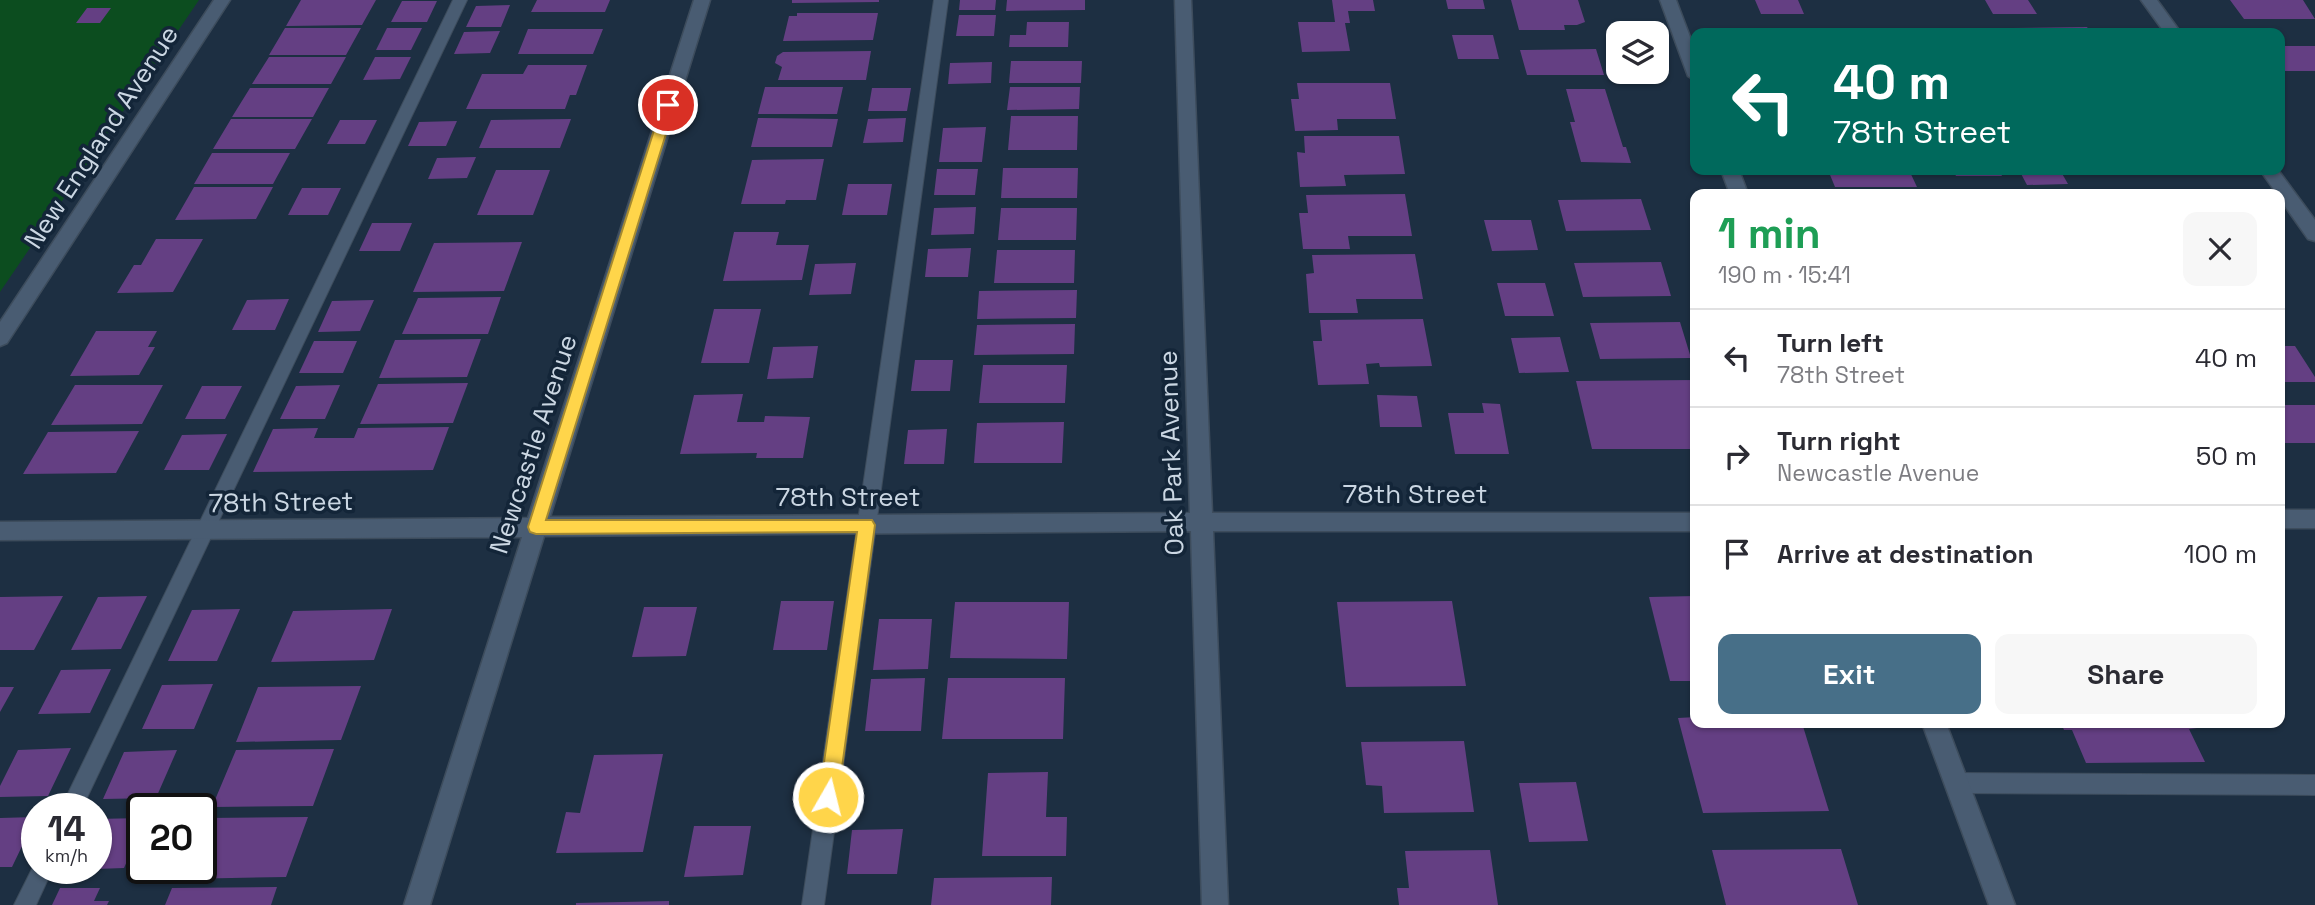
<!DOCTYPE html>
<html lang="en">
<head>
<meta charset="utf-8">
<style>
  :root { --surface:#fff; --page:#f7f7f7; --text:#2b2b33; --muted:#7c7c81; --line:#e1e1e2; --accent:#476f88 }
  body { margin:0; font-family:"Space Grotesk",sans-serif; background:var(--page); color:var(--text); height:100vh; display:flex; flex-direction:column; font-size:26px; white-space:nowrap }
  * { box-sizing:border-box; margin:0 }
  p { font-size:23px; color:var(--muted) }
  .icon { flex:none; width:38px; height:38px; fill:none; stroke:currentColor; stroke-width:2; stroke-linecap:round; stroke-linejoin:round }
  .map { position:relative; flex:1; overflow:hidden }
  .panel { position:absolute; left:1690px; top:189px; width:595px; height:539px; display:flex; flex-direction:column; background:var(--surface); border-radius:14px; box-shadow:0 2px 5px #0004 }
  .panel>* { flex:none }
  .guide { position:absolute; left:1690px; top:28px; width:595px; height:147px; border-radius:14px; box-shadow:0 2px 5px #0004; background:#00695c; color:#fff; overflow:hidden }
  .tools { position:absolute; left:1606px; top:21px; display:grid; gap:14px }
  .tools a { display:grid; place-items:center; width:63px; height:63px; border-radius:14px; background:var(--surface); box-shadow:0 2px 5px #0004; font-size:35px }
  .speed { position:absolute; left:21px; top:793px; display:flex; gap:14px; font-size:35px; font-weight:700; text-align:center }
  .speed>* { display:grid; place-content:center; width:91px; height:91px; border-radius:50%; background:var(--surface); box-shadow:0 2px 5px #0004; line-height:1 }
  .speed small { font-size:18px; font-weight:400 }
  .speed .limit { border:4px solid #111; border-radius:10px; background:#fff; color:#111 }
  .pin { position:absolute; display:grid; place-items:center; width:60px; height:60px; color:#fff; margin:-30px; border:4px solid #fff; border-radius:50%; box-shadow:0 2px 7px #0007 }
  .me { position:absolute; width:77px; margin:-38px; rotate:8deg; stroke-linejoin:round; filter:drop-shadow(0 0 5px #0008) }
  .turn { display:flex; align-items:center; gap:24px; height:147px; padding:0 28px; font-size:32px }
  .turn .icon { width:91px; height:91px; stroke-width:2.5 }
  .turn b { display:block; font-size:49px; line-height:60px }
  .round { display:grid; place-items:center; flex:none; width:74px; height:74px; border-radius:14px; background:var(--page) }
  .head { display:flex; align-items:center; justify-content:space-between; height:119px; padding:0 28px }
  h1 { font-size:42px; font-weight:800; line-height:52px; color:#1e9e55 }
  .button { display:flex; gap:14px; margin-top:auto; padding:14px 28px }
  .button a { flex:1; height:80px; border-radius:14px; background:var(--accent); color:#fff; font-size:28px; font-weight:800; line-height:80px; text-align:center }
  .button a+a { background:var(--page); color:var(--text) }
  ul { padding:0; list-style:none }
  li { display:flex; align-items:center; gap:21px; height:98px; padding:0 28px; border-top:2px solid var(--line) }
  li div { flex:1 }
  li b { display:block; font-size:26px }
  li em { font-style:normal }
  .map>svg:first-child { display:block }
</style>
</head>
<body>
<div class="map">
<svg width="2315" height="905" viewBox="0 0 2315 905">
  <rect width="100%" height="100%" fill="#1d2f42"/>
  <path fill="#0c4d1f" d="M0 0H199L0 292Z"/>
  <path fill="#643f83" d="M301 0H376L362 25 286 26Z
    M537 0H610L605 12H531Z
    M792 0H879V2L792 3Z
    M960 0H996L995 10H959Z
    M1007 0H1085V10L1006 11Z
    M1332 0H1373L1375 11H1348L1350 23H1345L1350 51 1302 52 1298 22H1335Z
    M1446 0H1483L1485 9H1448Z
    M1511 0H1578L1585 22 1577 25H1564L1565 30H1519Z
    M1755 0H1798L1804 14H1761Z
    M1985 0H2028L2037 14H1993Z
    M2230 0H2303L2315 19H2244Z
    M402 1H437L427 22H391Z
    M510 5 501 27H466L476 6Z
    M87 8H111L100 23H76Z
    M797 13H878L873 40 783 41 789 16H797Z
    M959 15H996L994 36H956Z
    M1027 22H1069L1068 47H1009L1010 35H1026Z
    M2087 27 2091 33H2016L2012 28Z
    M285 28H361L346 55H269Z
    M387 28H422L411 50H376Z
    M1812 28 1814 33H1771L1769 29Z
    M528 29H603L593 54H518Z
    M500 31 490 53 454 54 464 32Z
    M1452 35H1493L1499 59H1458Z
    M2280 46H2315V71H2285L2280 65Z
    M1596 49 1604 75H1527L1520 50Z
    M871 51 866 80H778L782 67 775 63 777 56 783 52Z
    M269 57H346L331 84H252Z
    M375 57H411L400 79 363 80Z
    M1011 61H1082L1081 83H1009Z
    M992 62 991 83 948 84 950 63Z
    M528 65H587L576 95H570L565 109H466L482 74H523Z
    M1297 83H1390L1396 119H1337L1338 130 1295 131 1291 99H1299Z
    M765 87H843L837 114H758Z
    M1010 87H1080L1079 109 1007 110Z
    M250 88H329L313 117H232Z
    M872 88H911L907 111H868Z
    M1566 89H1605L1623 147H1626L1631 163 1581 162 1570 122H1575Z
    M1011 116H1078L1077 150H1008Z
    M758 118 838 119 832 147H751Z
    M906 118 903 142 863 143 868 119Z
    M231 119H312L295 149H213Z
    M571 119 560 148H479L491 120Z
    M340 120H377L365 144H327Z
    M457 121 446 146H408L419 122Z
    M986 127 982 162H939L943 128Z
    M1304 136H1399L1405 174 1344 175 1346 186 1300 187 1297 152 1305 153Z
    M212 153H290L273 184H194Z
    M476 157 467 178 428 179 437 158Z
    M824 159 816 200H786L785 204H741L752 160Z
    M1003 168H1078L1077 198H1001Z
    M937 169H978L975 195H934Z
    M496 170H550L533 215H477Z
    M1828 170H1909L1917 187H1835Z
    M1953 170H1999L2002 176H1956Z
    M2019 170H2060L2068 184 2027 185Z
    M2098 170H2180L2183 174 2101 175Z
    M848 184H892L887 215H842Z
    M194 187H273L256 219 175 220Z
    M302 188H341L328 215H288Z
    M1405 194 1412 236H1348L1350 249H1303L1299 213H1308L1306 195Z
    M1641 199 1651 230 1566 231 1558 200Z
    M976 207 974 234 931 235 934 208Z
    M1001 208H1077L1076 240H998Z
    M1484 220H1531L1538 250 1492 251Z
    M372 223H412L400 251H359Z
    M734 232H779L776 245H809L802 280 723 281Z
    M156 239H203L173 292 117 293 134 265H141Z
    M522 242 504 291 413 292 434 243Z
    M971 248 968 277H925L928 249Z
    M997 250H1075L1074 283H994Z
    M1415 254 1423 299H1356L1358 313H1309L1306 274 1314 273 1312 255Z
    M1661 262 1671 296 1583 297 1574 263Z
    M856 263 851 294 809 295 815 264Z
    M1497 283H1545L1554 316H1505Z
    M1077 290 1076 318 977 319 979 291Z
    M501 297 488 334H402L418 298Z
    M289 299 275 330H232L247 300Z
    M374 300 360 331 318 332 332 301Z
    M714 309H761L749 363H701Z
    M1423 319 1432 366 1380 367 1379 363 1366 364 1369 384 1318 385 1313 341H1322L1320 320Z
    M1680 322 1691 358 1600 359 1590 323Z
    M1075 324 1074 354 974 355 977 325Z
    M96 331H157L148 347H155L139 375 70 376Z
    M1560 337 1569 372 1519 373 1511 338Z
    M481 339 467 377 379 378 395 340Z
    M314 341H357L343 373H299Z
    M818 346 813 378 767 379 773 347Z
    M2280 346H2295L2315 377V382H2280Z
    M915 360H953L950 391H911Z
    M983 365H1067L1065 403H979Z
    M1696 380V449H1592L1576 381Z
    M468 383 453 423 360 424 378 384Z
    M75 385H163L142 424 51 425Z
    M340 385 325 419H280L296 386Z
    M202 386H242L225 419H185Z
    M743 394 737 422H764L765 416 810 417 803 458H756L757 453 680 454 694 395Z
    M1377 395 1417 396 1422 427H1380Z
    M1482 403 1500 404 1509 454H1455L1448 413H1484Z
    M2280 405H2315V443H2280Z
    M1064 422 1062 463H974L977 423Z
    M449 427 433 470 253 472 273 429 318 428 314 438H354L358 428Z
    M947 429 944 464H904L908 430Z
    M139 431 116 473 23 474 48 432Z
    M227 434 209 470H164L182 435Z
    M63 596 34 650H0V597Z
    M147 596 121 649 71 650 98 597Z
    M1696 596V681H1670L1649 597Z
    M781 601H834L827 650H773Z
    M1452 601 1466 686 1346 687 1337 602Z
    M955 602H1069L1067 659 950 658Z
    M644 607H697L686 656 632 657Z
    M240 609 217 661H168L192 610Z
    M392 609 374 660 271 662 293 611Z
    M879 619H932L928 669 873 670Z
    M111 669 90 713 38 714 61 670Z
    M925 678 921 731H865L871 679Z
    M948 678H1065L1063 739H942Z
    M213 684 194 729H142L162 685Z
    M361 686 341 740 236 742 258 687Z
    M0 687H14L0 712Z
    M1696 717V723H1802L1829 811 1703 813 1678 718Z
    M2061 723H2194L2197 728 2189 729 2205 762 2086 763 2072 730H2064Z
    M1464 741 1474 812 1384 813 1382 786 1366 785 1361 742Z
    M71 748 48 796 0 797V786L18 750Z
    M334 749 313 806 212 807 236 750Z
    M177 750 156 798 103 799 124 752Z
    M663 754 643 852 556 853 566 812 580 813 594 755Z
    M1048 772 1046 817H1067L1066 856H982L988 773Z
    M1576 782 1588 841 1529 842 1519 783Z
    M36 817 12 867H0V818Z
    M308 817 286 877 181 879 186 868H201V831L207 818Z
    M142 818V827L124 868 96 869V819Z
    M694 826H751L743 875 684 877Z
    M903 829 897 874H847L852 830Z
    M1841 849 1858 905H1726L1712 850Z
    M1490 850 1498 905H1399L1397 888H1409L1405 851Z
    M1052 877 1051 905H931L934 878Z
    M277 887 271 905H165L172 888Z
    M60 888H100L94 901H109L107 905H52Z
    M669 901V905H576V903Z"/>
  <g fill="none" stroke-linecap="round" stroke-linejoin="round">
    <g stroke="#3d4c5c" stroke-width="2">
      <path id="service" d="M453 0H467L82 808H61Z
        M934 0H948L824 905H802Z
        M1956 773 2315 775V795L1956 793 1949 790 1946 783 1949 776Z
        M37 859V868H53L36 905H14Z"/>
    </g>
    <g stroke="#3d4c5c" stroke-width="3">
      <path id="minor" d="M214 0H230L7 343 0 346V322Z
        M694 0H710L550 517 1190 513 1175 0H1191L1212 513H1696V531H1213L1228 905H1202L1191 531 544 536 430 905H404L522 537 0 540V522L528 518Z
        M1660 0H1676L1696 53V81L1688 76Z
        M2141 0H2157L2181 33H2165Z
        M1721 170H1739L1748 194H1730Z
        M2260 170H2278L2315 220V241L2308 239 2280 199V194H2277Z
        M2280 510H2315V528H2280Z
        M1922 723H1946L2015 905H1989Z"/>
    </g>
    <use href="#service" fill="#495c72" fill-rule="evenodd"/>
    <use href="#minor" fill="#495c72" fill-rule="evenodd"/>
  </g>
  <path fill="#ffd54a" stroke="#a68a30" stroke-width="2" d="M668 101 675 105 546 520H872L875 525 838 797 835 803 828 806 822 803 819 797 857 532 536 534 530 532 528 527 662 105Z"/>
  <g text-anchor="middle" dominant-baseline="central" stroke-width="7" stroke-linejoin="round" paint-order="stroke">
    <g font-size="26" fill="#cbd7e3" stroke="#132538">
      <text transform="translate(101 137) rotate(-57)">New England Avenue</text>
      <text transform="translate(533 444) rotate(-72)">Newcastle Avenue</text>
      <text transform="translate(1171 453) rotate(-92)">Oak Park Avenue</text>
      <text x="1415" y="494">78th Street</text>
      <text x="848" y="497">78th Street</text>
      <text transform="translate(281 502) rotate(-1)">78th Street</text>
    </g>
  </g>
</svg>
<div class="tools">
<a><svg class="icon" aria-label="layers" viewBox="0 0 24 24"><path d="M12 4l9 5-9 5-9-5zM3 14l9 5 9-5"/></svg></a>
</div>
<div class="speed"><div>14<small>km/h</small></div><div class="limit">20</div></div>
<div class="pin" style="left:668px;top:105px;background:#d93025"><svg class="icon" aria-label="arrive" viewBox="0 0 24 24"><path d="M6 21V4h12l-3 4 3 4H6"/></svg></div>
<svg class="me" style="left:828px;top:797px" viewBox="-20 -20 40 40"><circle r="17" fill="#ffd54a" stroke="#fff" stroke-width="3"/><path d="M0-11L8 9 0 5-8 9z" fill="#fff"/></svg>
<div class="guide">
<div class="turn"><svg class="icon" aria-label="left" viewBox="0 0 24 24"><path d="M17 20v-9H6M10 6l-5 5 5 5"/></svg><div><b>40 m</b>78th Street</div></div>
</div>
<section class="panel">
<div class="head"><div><h1>1 min</h1><p>190 m · 15:41</p></div><a class="round"><svg class="icon" aria-label="close" viewBox="0 0 24 24"><path d="M6 6l12 12M18 6L6 18"/></svg></a></div>
<ul>
<li><svg class="icon" aria-label="left" viewBox="0 0 24 24"><path d="M17 20v-9H6M10 6l-5 5 5 5"/></svg><div><b>Turn left</b><p>78th Street</p></div><em>40 m</em></li>
<li><svg class="icon" aria-label="right" viewBox="0 0 24 24"><path d="M7 20v-9h11M14 6l5 5-5 5"/></svg><div><b>Turn right</b><p>Newcastle Avenue</p></div><em>50 m</em></li>
<li><svg class="icon" aria-label="arrive" viewBox="0 0 24 24"><path d="M6 21V4h12l-3 4 3 4H6"/></svg><div><b>Arrive at destination</b></div><em>100 m</em></li>
</ul>
<div class="button"><a>Exit</a><a>Share</a></div>
</section>
</div>
</body>
</html>
